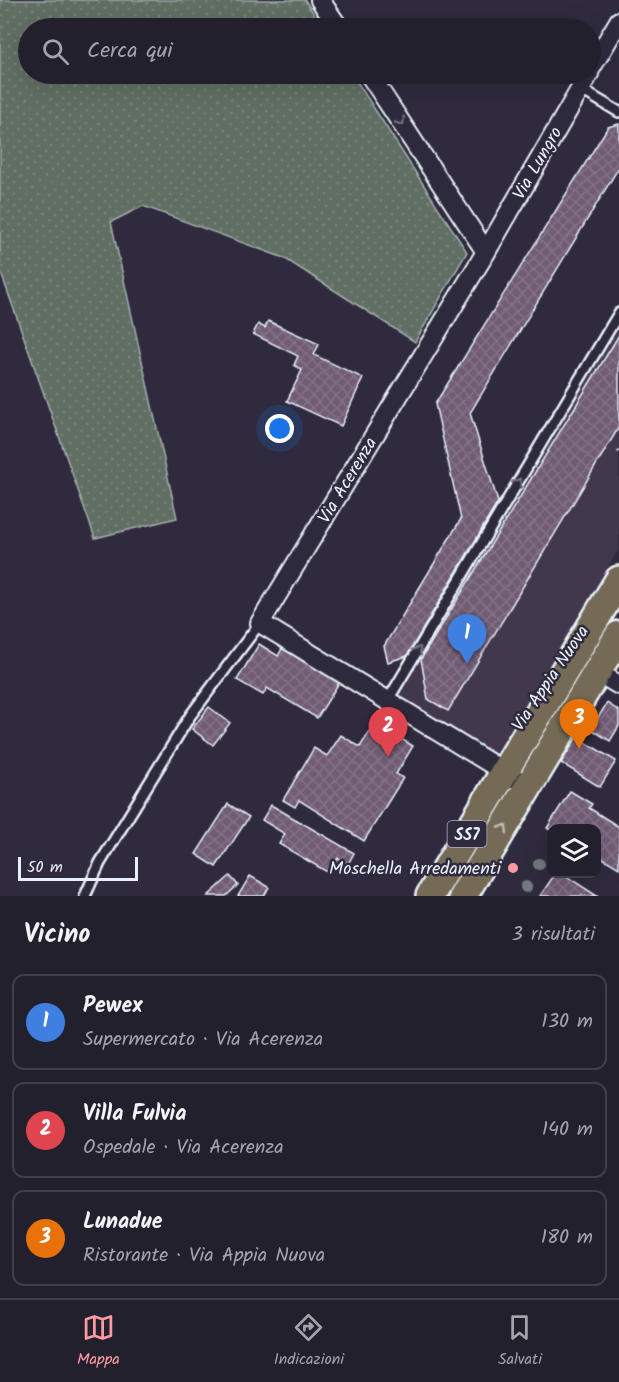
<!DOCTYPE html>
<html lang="it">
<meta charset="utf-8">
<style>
:root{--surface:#23202e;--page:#2f2d3a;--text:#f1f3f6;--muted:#a3a3aa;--line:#403e4a;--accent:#ff9aa2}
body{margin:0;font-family:Kalam,sans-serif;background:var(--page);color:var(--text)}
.controls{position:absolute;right:18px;bottom:18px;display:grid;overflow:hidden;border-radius:12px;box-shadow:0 6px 24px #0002}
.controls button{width:54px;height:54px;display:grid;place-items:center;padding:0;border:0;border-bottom:2px solid var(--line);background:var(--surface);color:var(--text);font:30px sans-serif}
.scale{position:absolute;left:18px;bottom:15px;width:120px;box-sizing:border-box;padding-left:6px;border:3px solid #e8f1f8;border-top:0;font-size:16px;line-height:21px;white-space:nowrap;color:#e8f1f8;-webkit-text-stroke:4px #2f2a3d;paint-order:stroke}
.you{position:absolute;left:280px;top:429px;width:21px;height:21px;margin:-15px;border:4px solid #fff;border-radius:50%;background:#1a73e8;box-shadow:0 0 0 9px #1a73e833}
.badge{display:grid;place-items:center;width:39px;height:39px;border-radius:50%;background:var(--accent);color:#fff;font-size:20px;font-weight:700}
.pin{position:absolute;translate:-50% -50px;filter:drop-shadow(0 2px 3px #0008)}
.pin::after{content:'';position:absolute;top:32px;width:21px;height:18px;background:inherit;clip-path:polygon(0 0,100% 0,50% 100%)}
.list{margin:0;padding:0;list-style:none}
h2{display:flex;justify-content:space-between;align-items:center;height:78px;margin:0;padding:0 24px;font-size:26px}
h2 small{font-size:20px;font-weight:400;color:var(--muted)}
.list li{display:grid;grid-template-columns:39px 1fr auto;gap:18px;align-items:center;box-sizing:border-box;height:96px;margin:0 12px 12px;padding:0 12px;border:2px solid var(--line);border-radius:12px}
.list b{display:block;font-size:22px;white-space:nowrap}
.list p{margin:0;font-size:20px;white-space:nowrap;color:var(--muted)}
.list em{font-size:20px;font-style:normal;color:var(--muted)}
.icon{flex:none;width:33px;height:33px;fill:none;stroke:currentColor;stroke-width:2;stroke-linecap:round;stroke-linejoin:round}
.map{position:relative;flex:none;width:619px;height:896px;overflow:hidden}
.search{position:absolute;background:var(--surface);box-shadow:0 6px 24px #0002;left:18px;right:18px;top:18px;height:66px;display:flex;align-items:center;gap:15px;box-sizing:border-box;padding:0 21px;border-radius:33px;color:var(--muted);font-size:22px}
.sheet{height:402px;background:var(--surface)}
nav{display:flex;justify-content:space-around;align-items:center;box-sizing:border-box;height:84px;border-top:2px solid var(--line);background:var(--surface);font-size:16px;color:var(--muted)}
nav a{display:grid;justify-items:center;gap:3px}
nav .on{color:var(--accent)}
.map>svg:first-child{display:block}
.built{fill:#42394d}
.grass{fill:url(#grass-dots);stroke:#a4b0ae;stroke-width:1.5}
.building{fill:url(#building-cross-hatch);stroke:#e8f1f8;stroke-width:1.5}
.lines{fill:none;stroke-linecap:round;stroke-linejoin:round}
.lane-casing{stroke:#e8f1f8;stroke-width:14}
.street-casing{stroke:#e8f1f8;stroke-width:22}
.primary-casing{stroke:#e8f1f8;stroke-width:32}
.path{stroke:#e8f1f8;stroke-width:3;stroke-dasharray:1.5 4.5;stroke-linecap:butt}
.lane{stroke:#2f2a3d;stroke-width:9}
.street{stroke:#2f2a3d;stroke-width:18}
.primary{stroke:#756a55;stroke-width:27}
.tree{fill:#73777f}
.oneway{stroke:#70707e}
.oneway2{stroke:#babbb7}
.poi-dot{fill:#ff9aa2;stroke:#2f2a3d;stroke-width:2}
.labels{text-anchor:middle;stroke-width:5;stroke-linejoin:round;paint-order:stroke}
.shield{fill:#2f2a3d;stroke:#b0b5c0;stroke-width:1.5}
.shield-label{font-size:16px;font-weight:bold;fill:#e8f1f8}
.street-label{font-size:18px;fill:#e8f1f8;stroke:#2f2a3d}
.poi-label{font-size:18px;fill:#e8f1f8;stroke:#2f2a3d;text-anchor:end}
</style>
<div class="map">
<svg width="619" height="896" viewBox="0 0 619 896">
<defs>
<pattern id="grass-dots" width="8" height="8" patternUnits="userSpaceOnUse" patternTransform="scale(1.5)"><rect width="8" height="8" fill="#616e63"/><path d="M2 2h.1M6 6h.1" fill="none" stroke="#78837a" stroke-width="1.8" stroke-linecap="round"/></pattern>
<pattern id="building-cross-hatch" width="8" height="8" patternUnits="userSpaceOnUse" patternTransform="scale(1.5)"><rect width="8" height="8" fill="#705b73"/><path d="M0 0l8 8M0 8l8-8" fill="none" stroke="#847388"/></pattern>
</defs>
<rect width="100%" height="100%" fill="#2f2a3d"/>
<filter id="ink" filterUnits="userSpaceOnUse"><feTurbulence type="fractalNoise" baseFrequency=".0167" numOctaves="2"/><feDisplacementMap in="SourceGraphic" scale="12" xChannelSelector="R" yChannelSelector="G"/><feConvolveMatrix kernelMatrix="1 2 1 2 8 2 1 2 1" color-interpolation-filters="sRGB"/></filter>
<g filter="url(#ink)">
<path class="built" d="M619,321V549L495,756L397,696Z"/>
<path class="grass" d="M0,0H305L323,28H28V74H352L467,252L415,342L284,258L143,206L111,222L177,518L95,538L0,270Z"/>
<g class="building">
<path d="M619,124V167L470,413L498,502L407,656L388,662L384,646L461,519L435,404L608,127Z"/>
<path d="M268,321L319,344L314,355L363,378L341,426L287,401L302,370L294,365L298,356L253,334L258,324L265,328Z"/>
<path d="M619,335V427L448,711L428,699L421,659Z"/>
<path d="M259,644L278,656L283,647L340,681L317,718L267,688L263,695L237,680Z"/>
<path d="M607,703L619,711V726L610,741L591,729Z"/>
<path d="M209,707L230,723L213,745L192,729Z"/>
<path d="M375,723L413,746L396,774L403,778L364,841L299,800L295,807L283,800L314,748L327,756L341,735L360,747Z"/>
<path d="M577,737L616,761L600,787L561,763Z"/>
<path d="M570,791L592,804L589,808L619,827V868L596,854V828H552V831L547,828Z"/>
<path d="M228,804L249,817L216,867L196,854Z"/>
<path d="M271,805L354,853L348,864L338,858L329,873L279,844L285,834L262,820Z"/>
<path d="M555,874H563L597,896H540Z"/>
<path d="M230,876L238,885L226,896H208Z"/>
<path d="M250,876L269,887L264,896H238Z"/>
</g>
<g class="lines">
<g class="lane-casing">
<g id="lane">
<path d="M580,89L619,112"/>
<path d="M388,700L619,313"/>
<path d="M85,896L100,863L190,716L260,623"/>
</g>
</g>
<g class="street-casing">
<g id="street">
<path d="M320,0L339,28"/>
<path d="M590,70L619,21"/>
<path d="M369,74L486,252"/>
<path d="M597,672L619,685"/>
<path d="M529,787L260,623L486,252L589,74"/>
</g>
</g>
<g class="primary-casing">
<g id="primary">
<path d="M430,896L619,580"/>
<path d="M463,896L619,635"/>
</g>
</g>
<path class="path" d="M618,451L619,452"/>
<use href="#lane" class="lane"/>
<use href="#street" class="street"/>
<use href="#primary" class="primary"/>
</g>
<g class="tree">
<circle cx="539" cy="864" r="6"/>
<circle cx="526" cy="887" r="6"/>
</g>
<defs><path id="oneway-chevron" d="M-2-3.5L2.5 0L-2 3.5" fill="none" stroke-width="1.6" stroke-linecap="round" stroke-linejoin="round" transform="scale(1.5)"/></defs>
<g class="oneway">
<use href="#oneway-chevron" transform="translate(401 122) rotate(57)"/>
<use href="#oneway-chevron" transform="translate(518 482) rotate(-59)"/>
<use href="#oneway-chevron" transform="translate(418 650) rotate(-59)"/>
</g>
<use class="oneway2" href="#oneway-chevron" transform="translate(504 828) rotate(-59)"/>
</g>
<circle class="poi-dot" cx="513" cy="868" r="6"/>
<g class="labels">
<rect class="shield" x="447.5" y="821" width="39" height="26" rx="4.5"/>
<g class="shield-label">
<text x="467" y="840">SS7</text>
</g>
<g class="street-label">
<text transform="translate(537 163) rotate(-60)" y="6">Via Lungro</text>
<text transform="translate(347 480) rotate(-59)" y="6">Via Acerenza</text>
<text transform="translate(550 678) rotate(-56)" y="6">Via Appia Nuova</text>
</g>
<g class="poi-label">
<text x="501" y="874">Moschella Arredamenti</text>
</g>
</g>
</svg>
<div class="controls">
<button><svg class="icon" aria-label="layers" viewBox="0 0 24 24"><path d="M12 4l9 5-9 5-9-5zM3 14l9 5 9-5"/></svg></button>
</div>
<div class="scale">50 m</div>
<div class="you"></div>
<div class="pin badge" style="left:467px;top:664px;background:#3f7fe0">1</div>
<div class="pin badge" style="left:388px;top:757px;background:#e0444e">2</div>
<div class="pin badge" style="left:579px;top:749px;background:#e8710a">3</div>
<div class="search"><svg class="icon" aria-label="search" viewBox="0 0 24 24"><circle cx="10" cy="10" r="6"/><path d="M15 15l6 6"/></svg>Cerca qui</div>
</div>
<section class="sheet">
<h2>Vicino<small>3 risultati</small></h2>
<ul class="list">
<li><span class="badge" style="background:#3f7fe0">1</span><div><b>Pewex</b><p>Supermercato · Via Acerenza</p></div><em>130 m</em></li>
<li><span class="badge" style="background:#e0444e">2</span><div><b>Villa Fulvia</b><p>Ospedale · Via Acerenza</p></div><em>140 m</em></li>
<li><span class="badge" style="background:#e8710a">3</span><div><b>Lunadue</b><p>Ristorante · Via Appia Nuova</p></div><em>180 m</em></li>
</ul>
</section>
<nav>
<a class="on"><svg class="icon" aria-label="map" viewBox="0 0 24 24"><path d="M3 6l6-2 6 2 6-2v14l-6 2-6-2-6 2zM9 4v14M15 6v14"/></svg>Mappa</a>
<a><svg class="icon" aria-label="directions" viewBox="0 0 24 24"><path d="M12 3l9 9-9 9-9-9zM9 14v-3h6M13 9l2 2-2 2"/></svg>Indicazioni</a>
<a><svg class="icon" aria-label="saved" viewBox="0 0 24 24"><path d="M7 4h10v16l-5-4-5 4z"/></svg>Salvati</a>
</nav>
